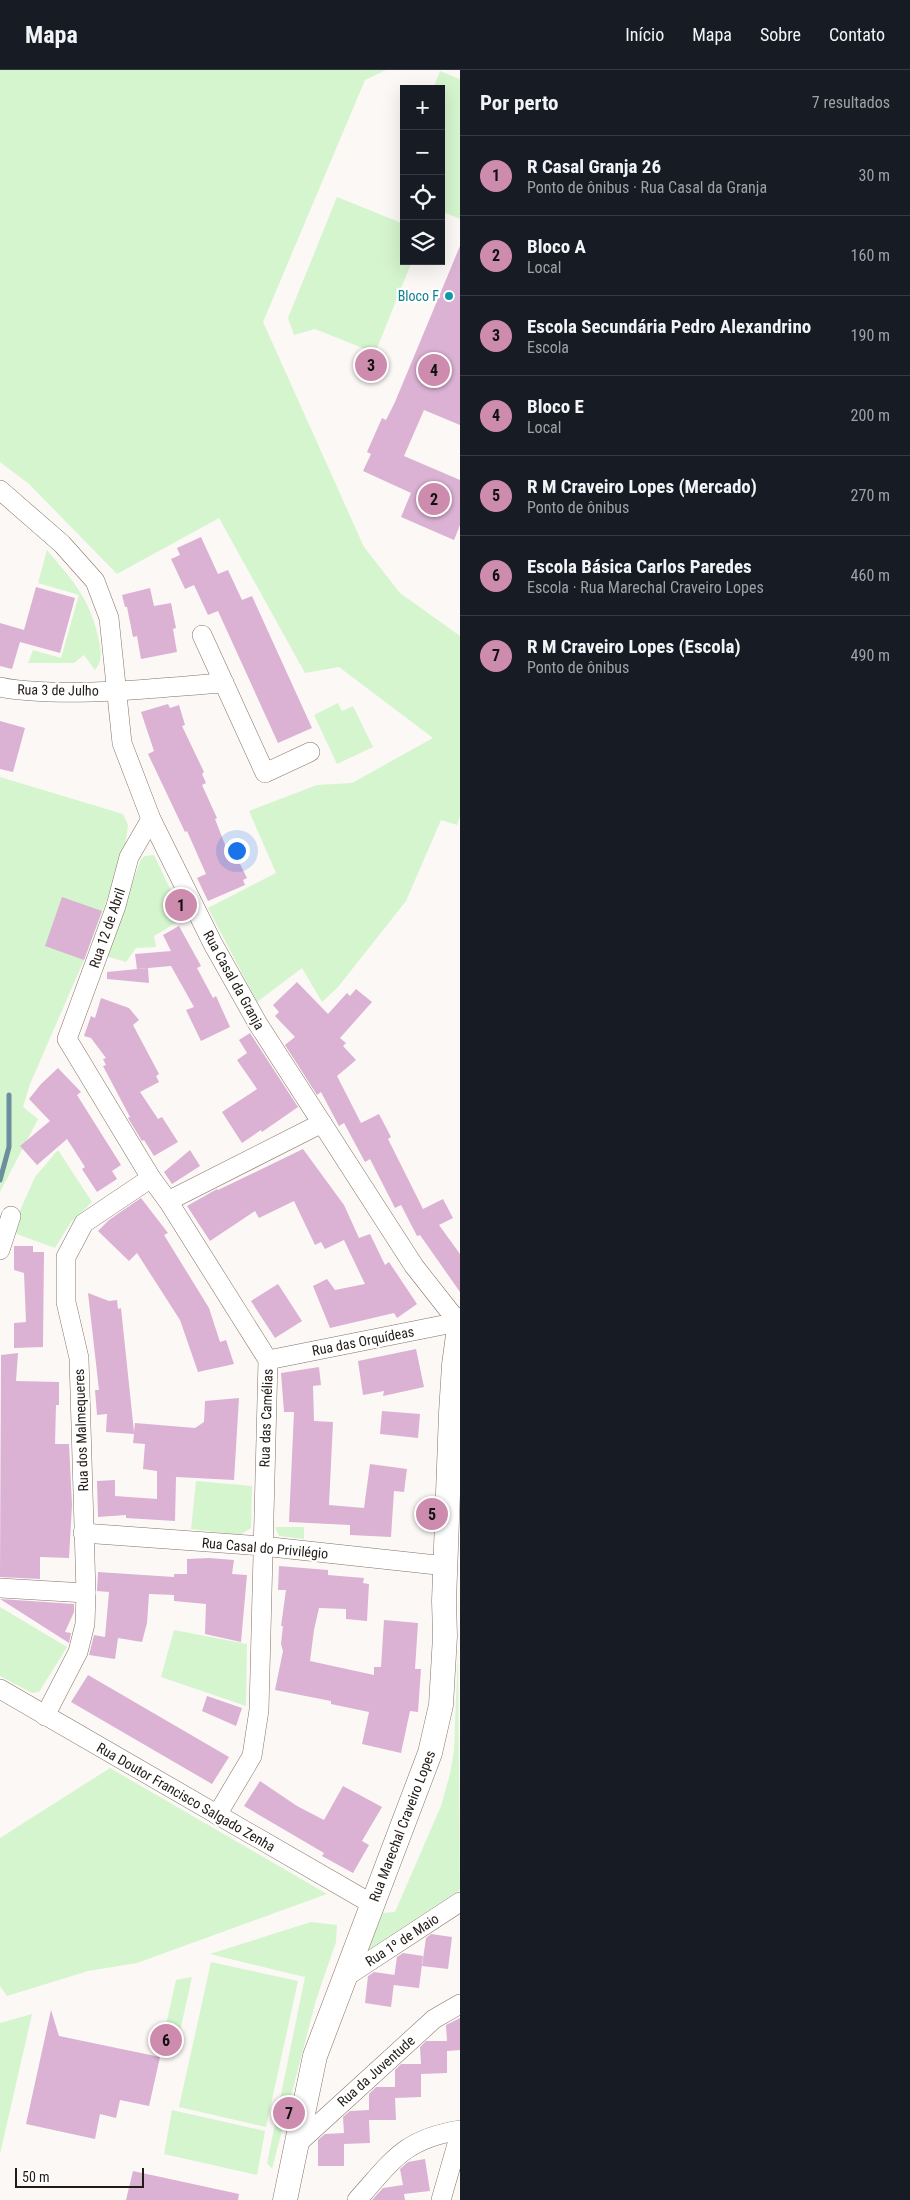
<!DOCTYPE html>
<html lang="pt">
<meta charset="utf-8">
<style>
:root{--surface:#171b24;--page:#20242c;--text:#f1f3f6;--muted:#9ea1a6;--line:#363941;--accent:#cd8cad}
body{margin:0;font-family:"Roboto Condensed",sans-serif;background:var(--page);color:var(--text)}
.controls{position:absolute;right:15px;top:15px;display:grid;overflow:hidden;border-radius:0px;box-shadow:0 5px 20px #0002}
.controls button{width:45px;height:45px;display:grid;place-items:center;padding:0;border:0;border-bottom:1px solid var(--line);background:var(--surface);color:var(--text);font:25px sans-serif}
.scale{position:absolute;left:15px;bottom:12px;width:129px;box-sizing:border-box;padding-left:5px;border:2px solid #221b16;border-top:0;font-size:14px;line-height:18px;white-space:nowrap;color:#221b16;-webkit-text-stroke:4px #fff;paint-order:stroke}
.you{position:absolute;left:236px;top:780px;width:18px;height:18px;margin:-12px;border:4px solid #fff;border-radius:50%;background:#1a73e8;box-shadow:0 0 0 8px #1a73e833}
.badge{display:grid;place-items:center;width:32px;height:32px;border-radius:50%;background:var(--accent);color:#111;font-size:16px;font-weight:700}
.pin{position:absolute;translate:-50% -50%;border:2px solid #fff;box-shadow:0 1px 5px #0006}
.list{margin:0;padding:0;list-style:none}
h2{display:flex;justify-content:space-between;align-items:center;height:65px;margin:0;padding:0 20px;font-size:21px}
h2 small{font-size:16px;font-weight:400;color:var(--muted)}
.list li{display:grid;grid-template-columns:32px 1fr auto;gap:15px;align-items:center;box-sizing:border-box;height:80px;padding:0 20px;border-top:1px solid var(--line)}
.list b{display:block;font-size:19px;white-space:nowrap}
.list p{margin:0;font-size:16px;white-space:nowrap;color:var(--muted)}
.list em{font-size:16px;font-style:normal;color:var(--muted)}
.icon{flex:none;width:28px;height:28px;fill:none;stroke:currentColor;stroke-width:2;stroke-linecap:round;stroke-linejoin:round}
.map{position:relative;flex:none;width:460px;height:2130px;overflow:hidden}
header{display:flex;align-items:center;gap:30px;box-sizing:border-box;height:70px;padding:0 25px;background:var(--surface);border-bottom:1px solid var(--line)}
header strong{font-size:24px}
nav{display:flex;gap:28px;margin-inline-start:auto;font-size:18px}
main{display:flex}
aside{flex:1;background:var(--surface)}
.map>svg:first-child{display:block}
.green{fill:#d5f5ce}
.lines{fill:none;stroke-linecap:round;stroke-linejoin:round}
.stream{stroke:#6b8f9c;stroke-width:5}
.building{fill:#dbb2d3}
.minor-casing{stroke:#847264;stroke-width:20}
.tertiary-casing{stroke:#847264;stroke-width:25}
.minor{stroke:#fff;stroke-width:19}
.tertiary{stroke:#fff;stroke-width:24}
.culture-dot{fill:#0f9aa8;stroke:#fff;stroke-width:2}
.labels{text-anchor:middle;stroke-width:4.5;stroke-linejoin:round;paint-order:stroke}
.culture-label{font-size:14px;fill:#0d838f;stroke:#fff;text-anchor:end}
.street-label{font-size:14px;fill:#221b16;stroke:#fff}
</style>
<header>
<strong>Mapa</strong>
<nav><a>Início</a><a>Mapa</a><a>Sobre</a><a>Contato</a></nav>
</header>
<main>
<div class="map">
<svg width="460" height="2130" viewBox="0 0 460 2130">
<rect width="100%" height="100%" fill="#fcf8f5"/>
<g class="green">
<path d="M0,0H386L365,10L263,252L364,477L400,523L460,566V746L457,755L441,750L406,831L338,917L322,932L302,898L257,932L208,838L276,803L249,741L317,715L352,713L433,668L339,597L305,603L219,448L117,504L29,414L0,392Z"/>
<path d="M440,1L460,9V149L441,141V19H433Z"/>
<path d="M337,127L404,154V191H412L375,283L315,259L294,265L288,248Z"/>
<path d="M47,480C73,511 91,530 99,571C101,582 103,590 95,600L84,585L74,593H28L33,580L61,588L79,525L38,513Z"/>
<path d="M338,633L342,641L353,636L373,677L337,694L314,645Z"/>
<path d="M0,707L123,744L128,755L124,785L84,890L30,1014L23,1037L38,1049L0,1122Z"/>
<path d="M154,785L184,848L154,866L156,877L136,878L126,892L106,886L141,789L145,786Z"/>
<path d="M58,1080L92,1132L71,1152L55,1178L14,1163L18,1145L35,1107Z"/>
<path d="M196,1411L252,1416L251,1458L240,1465L191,1459Z"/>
<path d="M275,1457H304V1469L279,1466Z"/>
<path d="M0,1537L67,1577L39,1622L32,1623L0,1606Z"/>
<path d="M174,1560L247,1574L246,1636L161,1607Z"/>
<path d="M458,1580L460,1820L368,1880L383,1843L395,1842L441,1736L450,1704L454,1681Z"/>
<path d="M110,1698L327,1824L137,1893L88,1901L7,1926L0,1916V1768Z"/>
<path d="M311,1852L337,1855L336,1872L316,1930L272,2099L267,2093L305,1907L210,1884Z"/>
<path d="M211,1892L298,1911L266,2057L179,2037Z"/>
<path d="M192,1907L175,1984L160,1982L176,1910Z"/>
<path d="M32,1944L0,2084V1953Z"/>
<path d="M172,2040L265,2061L257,2105L164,2084Z"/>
</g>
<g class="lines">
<path class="stream" d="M0,1110L9,1077V1025"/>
</g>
<g class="building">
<path d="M460,176V355L424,340L404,386L460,410V455L454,470L401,447L411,423L363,401L371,384L367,382L382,348L386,350L395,332Z"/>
<path d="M201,467L218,504L228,500L242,530L252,526L312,658L278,673L218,541L208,545L194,515L185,519L171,489L180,485L177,478Z"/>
<path d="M36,517L75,528L60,583L20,572L12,599L0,596V553L24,560Z"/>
<path d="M150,518L154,536L171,533L176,558L173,559L177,582L141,589L137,566L133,567L127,537H125L122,525Z"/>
<path d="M168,634L170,638L179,635L185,655L182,656L204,702L202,704L206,713L202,715L217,748L215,749L232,793L238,790L247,808L243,810L245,815L208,831L197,808L206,804L187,761L185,762L148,684L154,681L141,642Z"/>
<path d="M0,651L25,658L13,702L0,699Z"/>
<path d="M62,827L102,841L84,890L45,876Z"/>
<path d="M179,856L201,896L197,898L213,928L216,926L230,957L201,971L186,940L194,937L171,896L137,899L135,884L171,881L163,865Z"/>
<path d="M148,898L149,913L107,909V902Z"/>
<path d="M297,912L328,944L347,923L350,926L356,919L372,932L340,968L346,973L343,976L356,990L337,1006L361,1053L379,1044L391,1067L388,1069L423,1139L443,1129L453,1148L439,1155L460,1184V1222L420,1165L417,1166L401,1135L395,1138L370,1089L365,1092L344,1053L339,1056L321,1022L317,1025L285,975L295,967L275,946L279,942L273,935Z"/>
<path d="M101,928L129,938L139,950L133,955L159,1004L156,1006L159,1012L140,1022L158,1049L162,1047L178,1072L154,1086L144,1070L142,1071L128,1048L130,1047L103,996L106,995L103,989L106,988L91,968L84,966L91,946L95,948Z"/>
<path d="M250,963L298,1037L262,1062L261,1060L242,1073L222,1042L257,1019L237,990L247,983L239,970Z"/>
<path d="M58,998L81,1022L77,1025L121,1095L112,1101L117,1109L97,1122L82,1099L85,1097L67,1069L37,1095L20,1076L50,1051L29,1029L41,1014Z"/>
<path d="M303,1079L344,1135L359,1168L370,1164L385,1195L389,1192L417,1234L397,1248L394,1243L330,1258L313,1216L327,1209L335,1220L365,1214L344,1170L325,1179L321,1172L315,1175L294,1131L259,1148L255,1141L210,1171L187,1136L217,1119L218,1120Z"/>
<path d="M190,1080L200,1096L172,1114L164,1102Z"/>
<path d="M141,1128L168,1163L164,1165L209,1238L220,1272L226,1270L234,1294L198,1302L180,1250L137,1183L129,1191L98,1161L109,1150Z"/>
<path d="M14,1176H33V1182H44L43,1277L14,1278V1253L26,1252L24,1203L14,1200Z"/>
<path d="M278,1214L302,1251L275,1268L251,1231Z"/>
<path d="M88,1223L109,1231L117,1230L118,1239L121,1238L134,1362L135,1353L195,1358L204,1352L205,1331L239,1328L234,1410L176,1407L175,1451L126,1448V1445L98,1447L97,1411L115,1410V1426L157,1429V1401L143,1399L145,1374L133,1373L134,1364L106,1362L107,1344L97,1345L95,1320H99Z"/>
<path d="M416,1279L424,1317L383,1326L384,1321L363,1325L358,1291Z"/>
<path d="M18,1283L16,1311L59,1312V1335H56L55,1374H69L72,1435L69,1488L40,1487V1509L0,1507L1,1285Z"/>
<path d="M319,1297L321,1315L313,1316L314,1351L333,1352L329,1435L364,1438L370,1394L407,1399L404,1422L394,1421L391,1467L350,1465V1455L289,1452L294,1342H284L281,1303Z"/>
<path d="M382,1341L420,1344L418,1368L380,1364Z"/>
<path d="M209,1488L234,1490L232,1504L247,1505L241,1572L205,1564L206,1534L174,1531V1525L149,1524L147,1553L142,1572L118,1568L115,1589L89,1585L94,1565L105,1567L109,1522L97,1521L98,1502L174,1507V1504H187V1489Z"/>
<path d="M279,1496L328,1500V1505L364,1508L363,1513L369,1514L367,1551L346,1549V1539L319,1538L314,1560L310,1591L374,1605V1597H381L384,1550L418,1553L415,1599H421L418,1642L410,1641L401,1683L362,1674L369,1642L331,1634V1631L275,1620L283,1581L281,1574L283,1556H281L286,1520H278Z"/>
<path d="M0,1529L74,1534V1542L65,1562L71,1563L69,1573Z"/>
<path d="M88,1605L229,1687L212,1714L71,1632Z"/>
<path d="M207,1626L242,1638L236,1656L202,1641Z"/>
<path d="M260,1711L297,1736L324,1750L343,1716L382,1737L362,1771L369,1775L353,1803L322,1786L324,1783L244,1736Z"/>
<path d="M431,1864L452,1867L448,1899L422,1896L426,1868Z"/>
<path d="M403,1883L423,1886L419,1918L393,1915L397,1887Z"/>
<path d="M374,1902L395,1905L391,1937L365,1933L368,1906Z"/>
<path d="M51,1940L59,1966L160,1987L149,2036L120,2030L116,2048L100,2044L95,2069L26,2054Z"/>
<path d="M460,1948V1980L447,1981V1974V2003L421,2004V2000V2027L395,2028L396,2050H369L370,2073L344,2074V2096H318V2070L325,2064L344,2063L343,2047L350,2041L369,2040V2024L376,2017H395V2000L401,1994H421L420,1977L426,1971H447L446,1955Z"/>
<path d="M425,2089L430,2121L404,2124L405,2130H372L383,2118L403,2115L400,2099L408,2092Z"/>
<path d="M133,2101L239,2124L238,2130H126Z"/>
</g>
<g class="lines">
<g class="minor-casing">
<g id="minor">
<path d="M0,420L62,474L95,511L109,548L122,673L151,749L213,874L258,954L414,1196L458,1252L268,1290"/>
<path d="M202,565L265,703L310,682"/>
<path d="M0,617C16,621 33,621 50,622C108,624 166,617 224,613"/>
<path d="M151,749L129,787L116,836L67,969L151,1108L168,1131L268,1290L259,1640L252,1686L217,1745"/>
<path d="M168,1131L322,1053"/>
<path d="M0,1180L11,1146"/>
<path d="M83,1463L262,1476L446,1496"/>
<path d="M0,1518L86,1523"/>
<path d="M0,1619L372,1834"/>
<path d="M45,1646L78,1582L85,1554L86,1523L79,1288L66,1232V1187L84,1153L151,1108"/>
<path d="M344,1908L460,1832"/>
<path d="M297,2074L434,1949L460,1934"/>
<path d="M357,2130C393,2090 404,2069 460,2060"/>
<path d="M441,2130L460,2064"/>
</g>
</g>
<g class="tertiary-casing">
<path id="tertiary" d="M285,2130L315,1986L430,1683L441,1635L445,1566L444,1531L451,1343L454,1295L460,1250"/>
</g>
<use href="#minor" class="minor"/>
<use href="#tertiary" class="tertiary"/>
</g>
<circle class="culture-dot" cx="449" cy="226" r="5"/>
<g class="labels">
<g class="culture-label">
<text x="439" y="231">Bloco F</text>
</g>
<g class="street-label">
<text transform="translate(58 620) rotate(1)" y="5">Rua 3 de Julho</text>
<text transform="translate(107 858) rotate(-71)" y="5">Rua 12 de Abril</text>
<text transform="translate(234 910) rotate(61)" y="5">Rua Casal da Granja</text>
<text transform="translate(363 1271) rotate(-11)" y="5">Rua das Orquídeas</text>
<text transform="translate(266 1348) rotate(-88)" y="5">Rua das Camélias</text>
<text transform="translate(81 1360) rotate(-92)" y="5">Rua dos Malmequeres</text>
<text transform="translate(265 1478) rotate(5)" y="5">Rua Casal do Privilégio</text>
<text transform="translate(186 1727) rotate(30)" y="5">Rua Doutor Francisco Salgado Zenha</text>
<text transform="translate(402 1756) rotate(-69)" y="5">Rua Marechal Craveiro Lopes</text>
<text transform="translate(402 1870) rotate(-33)" y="5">Rua 1º de Maio</text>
<text transform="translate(376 2001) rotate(-42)" y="5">Rua da Juventude</text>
</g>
</g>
</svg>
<div class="controls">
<button>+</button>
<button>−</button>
<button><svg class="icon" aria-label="locate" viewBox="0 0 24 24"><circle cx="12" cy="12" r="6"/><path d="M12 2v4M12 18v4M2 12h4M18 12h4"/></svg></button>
<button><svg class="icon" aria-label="layers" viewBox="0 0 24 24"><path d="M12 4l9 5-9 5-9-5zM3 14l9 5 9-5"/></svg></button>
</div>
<div class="scale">50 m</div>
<div class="you"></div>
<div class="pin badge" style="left:181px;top:835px">1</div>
<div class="pin badge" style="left:434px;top:429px">2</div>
<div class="pin badge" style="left:371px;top:295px">3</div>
<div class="pin badge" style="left:434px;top:300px">4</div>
<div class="pin badge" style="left:432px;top:1444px">5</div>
<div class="pin badge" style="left:166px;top:1970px">6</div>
<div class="pin badge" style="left:289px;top:2043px">7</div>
</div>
<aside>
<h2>Por perto<small>7 resultados</small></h2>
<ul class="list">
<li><span class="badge">1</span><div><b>R Casal Granja 26</b><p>Ponto de ônibus · Rua Casal da Granja</p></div><em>30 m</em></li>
<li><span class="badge">2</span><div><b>Bloco A</b><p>Local</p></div><em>160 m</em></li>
<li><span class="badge">3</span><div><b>Escola Secundária Pedro Alexandrino</b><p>Escola</p></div><em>190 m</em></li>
<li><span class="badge">4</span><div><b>Bloco E</b><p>Local</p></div><em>200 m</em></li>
<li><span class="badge">5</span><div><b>R M Craveiro Lopes (Mercado)</b><p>Ponto de ônibus</p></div><em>270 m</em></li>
<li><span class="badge">6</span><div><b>Escola Básica Carlos Paredes</b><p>Escola · Rua Marechal Craveiro Lopes</p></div><em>460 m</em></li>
<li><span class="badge">7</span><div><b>R M Craveiro Lopes (Escola)</b><p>Ponto de ônibus</p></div><em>490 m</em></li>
</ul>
</aside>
</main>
